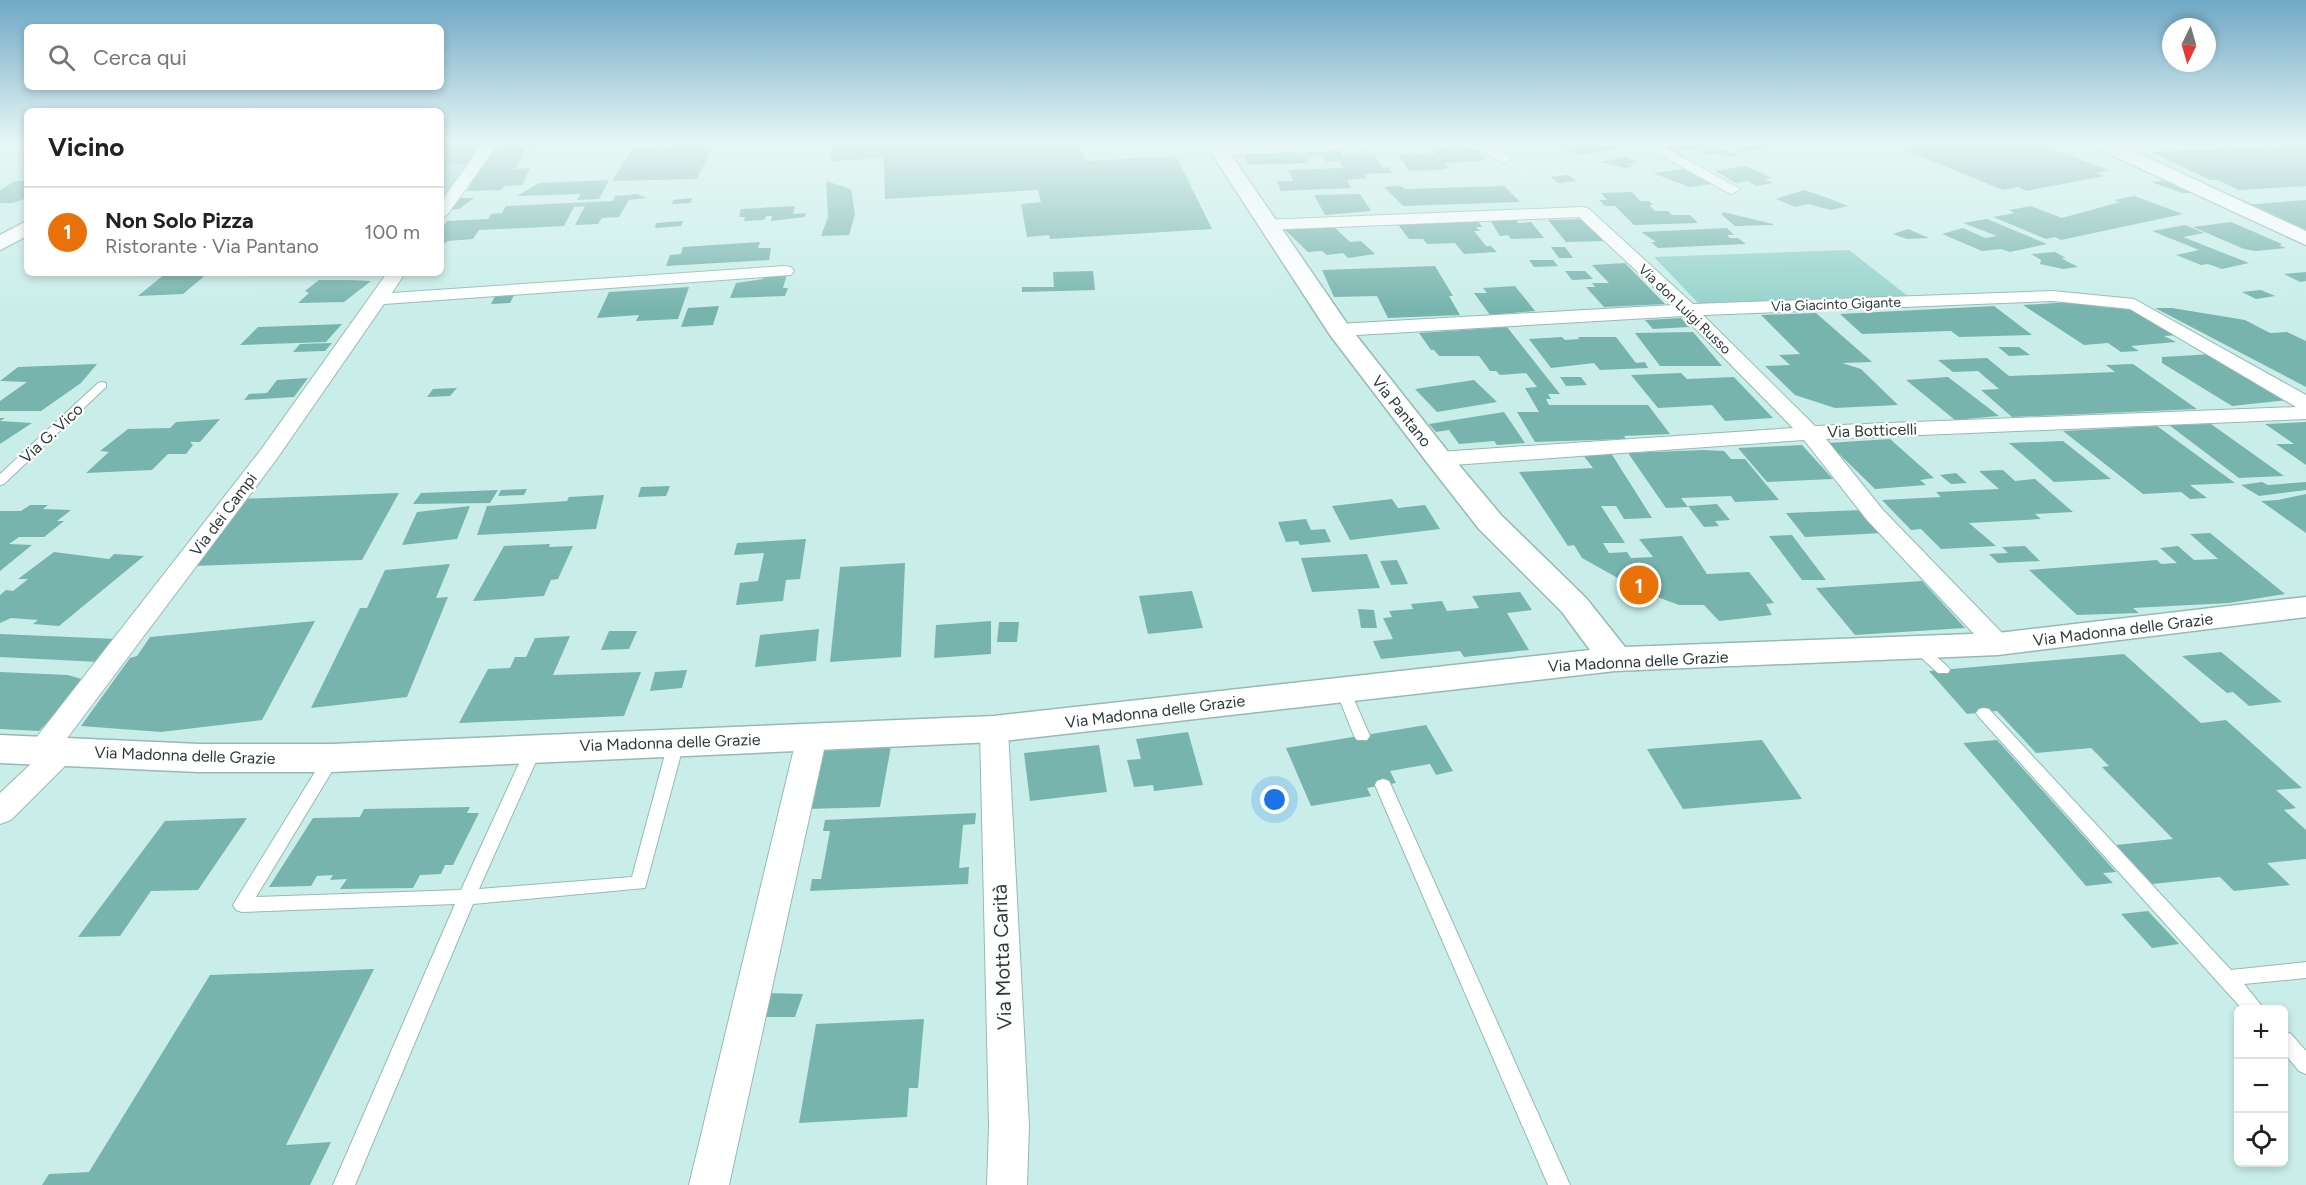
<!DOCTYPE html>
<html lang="it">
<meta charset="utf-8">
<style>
:root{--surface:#fff;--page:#f6f6f6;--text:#222;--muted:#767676;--line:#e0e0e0;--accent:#b45309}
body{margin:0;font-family:Figtree,sans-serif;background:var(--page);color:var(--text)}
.controls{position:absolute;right:18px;bottom:18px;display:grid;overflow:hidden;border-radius:9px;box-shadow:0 3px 9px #0003}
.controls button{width:54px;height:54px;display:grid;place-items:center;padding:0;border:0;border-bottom:2px solid var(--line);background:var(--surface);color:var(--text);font:30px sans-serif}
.compass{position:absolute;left:2162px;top:18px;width:54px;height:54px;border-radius:50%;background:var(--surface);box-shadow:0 3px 9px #0003;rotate:185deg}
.you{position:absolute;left:1275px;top:800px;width:21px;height:21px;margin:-15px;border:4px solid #fff;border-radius:50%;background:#1a73e8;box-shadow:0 0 0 9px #1a73e833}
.badge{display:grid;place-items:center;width:39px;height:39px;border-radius:50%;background:var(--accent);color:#fff;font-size:20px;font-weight:700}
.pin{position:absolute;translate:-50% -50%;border:3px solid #fff;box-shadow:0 2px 6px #0006}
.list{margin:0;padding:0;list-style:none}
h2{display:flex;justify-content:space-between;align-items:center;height:78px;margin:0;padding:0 24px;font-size:26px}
h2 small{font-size:20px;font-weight:400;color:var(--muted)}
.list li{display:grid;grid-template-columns:39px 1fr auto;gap:18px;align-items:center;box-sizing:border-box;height:90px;padding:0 24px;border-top:2px solid var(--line)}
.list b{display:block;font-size:22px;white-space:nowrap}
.list p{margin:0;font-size:20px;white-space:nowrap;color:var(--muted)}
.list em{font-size:20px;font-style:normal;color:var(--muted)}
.icon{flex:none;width:33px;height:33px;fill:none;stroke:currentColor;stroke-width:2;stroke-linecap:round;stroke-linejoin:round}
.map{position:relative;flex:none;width:2306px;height:1185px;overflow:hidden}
.search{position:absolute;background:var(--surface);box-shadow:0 3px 9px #0003;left:24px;top:24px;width:420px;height:66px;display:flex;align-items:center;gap:15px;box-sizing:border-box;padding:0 21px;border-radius:9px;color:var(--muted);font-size:22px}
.panel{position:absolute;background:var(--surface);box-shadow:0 3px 9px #0003;left:24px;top:108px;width:420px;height:168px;border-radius:9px}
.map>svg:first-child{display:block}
.green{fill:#96d2cc}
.building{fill:#78b4ae}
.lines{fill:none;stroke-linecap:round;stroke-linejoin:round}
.lane-casing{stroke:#96b9b5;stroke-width:2}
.street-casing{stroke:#96b9b5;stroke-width:2}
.secondary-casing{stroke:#96b9b5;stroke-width:3}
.lane{fill:#fff;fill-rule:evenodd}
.street{fill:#fff;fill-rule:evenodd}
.secondary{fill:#fff;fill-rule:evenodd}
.labels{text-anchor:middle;stroke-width:4.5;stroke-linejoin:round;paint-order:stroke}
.far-street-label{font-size:14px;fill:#2c3b39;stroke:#fff}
.street-label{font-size:16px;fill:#2c3b39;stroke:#fff}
.near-street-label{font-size:20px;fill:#2c3b39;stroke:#fff}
</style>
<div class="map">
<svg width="2306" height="1185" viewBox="0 0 2306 1185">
<rect width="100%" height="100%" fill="#c9eee9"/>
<g class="green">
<path d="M467,164L468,171L441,204V165Z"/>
<path d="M1849,250L1909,297L1700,305L1654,257Z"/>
</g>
<g class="building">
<path d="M441,143H481L467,164L441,165Z"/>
<path d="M501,143H548L547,147L526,148L516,169L530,168L522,185L504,186L501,190L467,191L491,148H499Z"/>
<path d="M832,143H1079L1085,161L1176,156L1212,229L1050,239L1049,235L1027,237L1021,204L1041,202L1038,190L885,199L884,158L831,161Z"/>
<path d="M1177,143L1178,145L1136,147L1134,144Z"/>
<path d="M1549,143H1631L1635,145L1581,155Z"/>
<path d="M1665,143H1708L1741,156L1730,157L1722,153L1707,155L1702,152L1708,151L1703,148L1677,151L1686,156L1675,157L1659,148L1670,146Z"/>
<path d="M1760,143L1786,145L1741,152L1731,148Z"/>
<path d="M1888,143H2053L2060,146L2048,148L2109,170L2096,173L2105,176L2026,191L2018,187L2003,190Z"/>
<path d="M714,144L697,179L612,181L633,148Z"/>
<path d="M2306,145V186L2239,190L2218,180H2210L2151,152Z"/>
<path d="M1473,146L1486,160L1445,163L1448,168L1440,170L1410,171L1398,155L1437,154L1432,148Z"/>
<path d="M1339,149L1343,156L1374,155L1382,168L1389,167L1392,173L1364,174L1367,178L1347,180L1351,188L1281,191L1277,181H1293L1288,170L1344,168L1340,161L1326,162L1323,156L1308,157L1305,150Z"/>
<path d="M1297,151L1300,155H1305L1309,163L1248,165L1243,153Z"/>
<path d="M1626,157L1637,162L1628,164L1634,166L1625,168L1600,162Z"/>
<path d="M1746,166L1772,178L1764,179L1773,183L1757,186L1748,181L1736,183L1715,171Z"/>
<path d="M1684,169L1712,184L1689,187L1653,173Z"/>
<path d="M1568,175L1576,181L1559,183L1550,177Z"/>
<path d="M609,180L599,199L577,200L581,194L517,196L539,183Z"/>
<path d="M15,181H27V198L13,203H0V190Z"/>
<path d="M826,181L851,189L855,214L849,235L821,236L828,217Z"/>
<path d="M2162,181L2175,183L2195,193H2183L2151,182Z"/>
<path d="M1401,186L1405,189L1504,186L1520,202L1403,206L1384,187Z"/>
<path d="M1804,190L1825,197L1848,206L1831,210L1808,204L1795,207L1776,199Z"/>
<path d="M1632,192L1640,201H1649L1653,205H1649L1655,211H1668L1672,215H1690L1698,223L1634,225L1615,206H1605L1599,200H1607L1601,193Z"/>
<path d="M637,194L647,198L629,200L619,217L602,218L598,224L575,225L585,206L574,207L564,226L479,230L473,239L448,241L441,246V229L447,221L488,219L491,214L502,213L506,206L613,201L615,196Z"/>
<path d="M1360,194L1371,211L1325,215L1314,195Z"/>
<path d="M2134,196L2183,214L2061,240L2055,237L2046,239L1993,217L2015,213L2009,210L2031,206L2062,218L2120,202L2114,200Z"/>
<path d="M456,198H474L459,209L446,210Z"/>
<path d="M692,198L691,203L672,204L673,200Z"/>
<path d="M2306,200V233L2243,205Z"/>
<path d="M795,206L793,214L806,213L805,217L771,221L772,216H766L764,220L744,221L745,217H739L741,209Z"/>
<path d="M1723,212L1773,224V225L1735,226L1722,215Z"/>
<path d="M1503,219L1516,220L1518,223L1531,222L1544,238L1511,239L1508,235L1500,236L1490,220Z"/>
<path d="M1586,219L1605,241L1566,242L1548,220Z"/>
<path d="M1987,219L2047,244L2010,252L2001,249L1982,251L1942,234L1963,228L1985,238L1997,236L1963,223Z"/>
<path d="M1441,220L1444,223L1478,221L1482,227H1476L1480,231H1474L1486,246H1491L1497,252L1464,254L1455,243L1427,244L1423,239H1409L1396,222Z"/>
<path d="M683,221L681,226L655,228L656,223Z"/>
<path d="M1329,222L1350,242L1361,241L1375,254L1348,258L1343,253L1327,255L1322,251L1308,252L1283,228Z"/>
<path d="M2231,222L2282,244L2279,245L2286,248L2256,251L2244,249L2193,227Z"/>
<path d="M2185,225L2204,233L2183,237L2249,263L2222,269L2208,264L2201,265L2176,255L2199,250L2152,231Z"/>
<path d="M1727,228L1734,235H1727L1730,238H1738L1746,244L1658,248L1651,242H1656L1641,232Z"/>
<path d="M1908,229L1929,238L1907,239L1893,234Z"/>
<path d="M760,242L758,248H771L769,260L666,266L670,255L681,254L683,247Z"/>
<path d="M1551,247H1565L1573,258H1559Z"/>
<path d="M2055,252L2066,258H2061L2078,267L2063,269L2040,264L2041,260L2031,254Z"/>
<path d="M1529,260H1553L1558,266L1534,267Z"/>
<path d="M1625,263L1665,304L1604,307L1586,287H1595L1592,283H1609L1592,265Z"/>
<path d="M1435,266L1453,296H1449L1460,315L1388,318L1377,296L1334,297L1322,270Z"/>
<path d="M1093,271L1095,290L1022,292V287H1054L1053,272Z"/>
<path d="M1565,271H1585L1593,279L1572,280Z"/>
<path d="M2306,272V281L2300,282L2284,274Z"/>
<path d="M166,273H208L183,294L138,296Z"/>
<path d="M787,274L783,288H788L785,296L730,298L736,283L763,279L764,275Z"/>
<path d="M319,280H351L371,281L344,302L298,303L309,293L305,291Z"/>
<path d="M1515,286L1535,311L1490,315L1474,293H1487L1483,288Z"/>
<path d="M689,287L678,319L636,321L639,315L597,318L609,292Z"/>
<path d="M2261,290L2275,296L2256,299L2242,292Z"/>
<path d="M514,295L510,303L491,304L495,296Z"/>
<path d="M2088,301L2099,307L2136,309L2179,335L2164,336L2176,342L2131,346L2139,351L2121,352L2108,343L2084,345L2023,305Z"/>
<path d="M719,306L713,325L681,327L688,308Z"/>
<path d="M1994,306L2032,335L1959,337L1951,331L1862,334L1840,314Z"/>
<path d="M2155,308H2172L2245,320L2270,333L2287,332L2306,341V387Z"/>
<path d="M1816,313L1872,362L1842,363L1861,369L1898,405L1835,408L1795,395L1765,366L1790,365L1779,355L1800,354L1761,315Z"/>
<path d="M1681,318L1690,327L1653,329L1645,320Z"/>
<path d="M342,324L326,342L240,345L258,327Z"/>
<path d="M1507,327L1560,394H1548L1551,399H1546L1549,405H1648L1670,434L1624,436L1626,439L1535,442L1517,412H1539L1525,388L1537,387L1526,373L1500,375L1496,371H1490L1479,356H1439L1434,350H1431L1419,333Z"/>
<path d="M1693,332L1722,366H1660L1635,333Z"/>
<path d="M1562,337L1565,340L1579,339L1578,337H1616L1636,363L1645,362L1648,368L1600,370L1594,363L1551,368L1529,339Z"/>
<path d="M332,343L325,351L293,352L300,344Z"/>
<path d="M1998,347H2019L2030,355L2009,356Z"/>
<path d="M2213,354L2288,400L2232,406L2162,363V357Z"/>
<path d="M1987,358L2009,376L2115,372L2106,365L2133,364L2197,409L2012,417L1981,390L1999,389L1978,371L1953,372L1938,360Z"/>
<path d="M97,364L81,383L41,411H0V401L27,382L0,381L18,367Z"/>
<path d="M1681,373L1687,379L1734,377L1773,418L1725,421L1712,405L1658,408L1631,375Z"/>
<path d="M1560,377H1581L1587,385L1566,386Z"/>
<path d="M1948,377L1999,416L1955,420L1906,380Z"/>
<path d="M308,378L294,397L244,400L249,394L267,393L277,380Z"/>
<path d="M1474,380L1497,402L1437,412L1415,389Z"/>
<path d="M457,388L450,396L427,397L433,389Z"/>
<path d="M1504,412L1525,443L1497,445L1494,441L1459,444L1449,430L1436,432L1429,424Z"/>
<path d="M0,418H5L0,421L32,423L0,444Z"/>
<path d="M220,419L200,442H190L193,445L186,454H168L152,470L86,473L109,452L100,451L128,429L170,428L176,422Z"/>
<path d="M2306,422V465L2276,444H2294L2265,424Z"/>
<path d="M2211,424L2284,476L2239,478L2169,425Z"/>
<path d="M2157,426L2235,483L2190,485L2207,498L2190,499L2181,492L2143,494L2063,431Z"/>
<path d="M1890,439L1934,478L1920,480L1926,485L1875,489L1828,443Z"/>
<path d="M2063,441L2111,479L2054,482L2009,443Z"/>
<path d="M1802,445L1833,479L1767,482L1738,448Z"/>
<path d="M1703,450L1724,451L1731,459H1745L1779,500L1735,502L1731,496L1681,498L1688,507L1666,508L1628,453Z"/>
<path d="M1611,453L1652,518L1624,519L1616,506H1601L1625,543H1603L1609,553L1627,552L1631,558L1653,557L1639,539L1682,536L1707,574L1749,572L1774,603L1766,604L1772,615L1719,621L1704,605H1679L1641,591L1582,558L1574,545L1568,546L1519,472L1593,468L1583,455Z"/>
<path d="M2003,470L2015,481L2035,479L2073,512L2035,514L2041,519L1969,523L1996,546L1941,549L1921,529L1911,530L1882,500L1941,497L1936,492L1999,489L1979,471Z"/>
<path d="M1956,473L1967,483L1951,484L1940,475Z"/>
<path d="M2262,482L2268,485L2306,482V490L2259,496L2241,485Z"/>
<path d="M670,486L666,496L638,497L641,487Z"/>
<path d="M527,489L524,495L498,496L501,490Z"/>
<path d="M498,490L490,503L413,504L421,493Z"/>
<path d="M399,493L362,560L192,566L239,499Z"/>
<path d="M2306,494V533L2261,501L2278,500Z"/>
<path d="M604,495L596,529L477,535L487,506L567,501L569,497Z"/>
<path d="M1392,499L1398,508L1425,505L1440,529L1350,540L1332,506Z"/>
<path d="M1717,504L1730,520L1715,521L1719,526L1704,527L1688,506Z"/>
<path d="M30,505H48L43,509L71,510L57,521H64L44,537H19L9,544L32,545L0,571V511H21Z"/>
<path d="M470,506L457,539L402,545L417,512Z"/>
<path d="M1862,510L1883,533L1805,537L1786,513Z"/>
<path d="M1306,519L1311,530L1325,529L1331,542L1300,545L1298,541L1286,542L1278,522Z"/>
<path d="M2210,533L2285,594L2229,603L2133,608L2139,613L2077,615L2029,570L2157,560L2161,564L2177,563L2160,548L2178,546L2194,560L2218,559L2190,534Z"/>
<path d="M1792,535L1826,580H1802L1769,536Z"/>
<path d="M806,539L800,579L786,580L783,601L736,605L740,583L758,581L764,553L734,555L737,543Z"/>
<path d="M550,544L549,547L573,546L558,579L551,580L544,596L473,601L504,546Z"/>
<path d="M2025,546L2040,561L1998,563L1989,554L2008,553L2002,547Z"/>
<path d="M54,552L109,559L114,554L144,556L59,626L33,624L38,620L11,618L0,623V595L6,590L13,591L28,579H18Z"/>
<path d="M1367,554L1380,588L1312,592L1301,558Z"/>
<path d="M1397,560L1408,584L1391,585L1380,561Z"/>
<path d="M905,563L901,657L830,662L840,567Z"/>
<path d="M450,564L436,598L448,597L407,697L311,708L360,608H367L385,570Z"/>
<path d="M1922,581L1965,628L1855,635L1816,588Z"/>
<path d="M1192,591L1203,628L1148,634L1139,596Z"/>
<path d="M1520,592L1532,610L1507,613L1529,650L1464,657L1460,651L1381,659L1373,641L1393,639L1383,618L1392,617L1389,611L1413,609L1411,604L1442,601L1447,611L1479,608L1472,596Z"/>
<path d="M1358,609L1374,610L1377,628H1361Z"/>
<path d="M315,621L262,720L161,732L81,726L130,658L137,656L150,637Z"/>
<path d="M991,621V654L934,658L936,625Z"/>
<path d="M999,622H1019L1017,642H997Z"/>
<path d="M819,629L816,661L755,667L760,635Z"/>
<path d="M609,631H637L629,649L601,650Z"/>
<path d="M0,634L117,639L99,662L0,657Z"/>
<path d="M570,636L553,675L641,672L624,716L459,723L488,669L510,668L515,657H526L535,638Z"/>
<path d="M2221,652L2282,702L2249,706L2233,692L2227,693L2182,656Z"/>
<path d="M2124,654L2201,723L2226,720L2302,788L2276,790L2296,808L2284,810L2306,830V859L2267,863L2290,885L2234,891L2220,877L2152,884L2116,845L2173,839L2102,767L2109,766L2091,748L2036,753L1997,711L1967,714L1929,671Z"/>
<path d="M687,670L682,688L650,691L655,672Z"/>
<path d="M0,672L68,675L88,681L39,731L0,729Z"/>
<path d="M1426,725L1453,771L1436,775L1430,764L1390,771L1396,783L1367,788L1371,796L1311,806L1286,748Z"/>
<path d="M1188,732L1203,785L1154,791L1153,785L1134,787L1127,760L1141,759L1136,739Z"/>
<path d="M1762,740L1802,799L1683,809L1647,749Z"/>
<path d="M1997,740L2116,872L2103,873L2113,883L2086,886L1963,743Z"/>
<path d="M1099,745L1107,792L1030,801L1024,753Z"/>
<path d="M891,746L880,807L805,809L819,748Z"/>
<path d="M470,807L467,813H479L453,865H445L441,874L420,875L413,888L340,889L347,879L330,880L333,875L317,876L311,886L269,887L313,818L360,817L364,809Z"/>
<path d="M976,813L975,824L963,825L959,868L969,867L968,884L810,891L812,879H821L830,831H823L825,820Z"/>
<path d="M247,818L198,890L151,891L120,936L78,937L165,821Z"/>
<path d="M2148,911L2179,944L2152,948L2121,914Z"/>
<path d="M374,969L286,1145L331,1142L310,1185H42L49,1174L89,1172L210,975Z"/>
<path d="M765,993L803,994L795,1017H760Z"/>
<path d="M924,1019L918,1088H909L907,1117L799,1123L816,1024Z"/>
</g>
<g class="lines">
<g class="lane-casing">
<g id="lane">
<path d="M102,382L106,383V387L4,484L0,485V474L98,383Z"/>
<path d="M1920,644L1925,646L1948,667L1950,670L1948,673H1938L1915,652L1913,649L1915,646Z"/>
<path d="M1342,683L1347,684L1349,688L1370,736L1367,740H1357L1354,736L1335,688L1337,684Z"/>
<path d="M1984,708L1989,709L2231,970L2306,962V978L2244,984L2265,1010H2243L1979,717L1976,713L1979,709Z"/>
<path d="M676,738L681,739L684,743L645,888L473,904L355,1185H333L455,904L242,912L236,910L233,905L236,900L326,754H338L340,758L256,897L461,890L526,748L528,744H540L542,748L479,889L632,877L668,743L671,739Z"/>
<path d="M1383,779L1389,781L1391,785L1570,1185H1548L1375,785L1377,781Z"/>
<path d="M2284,1031L2291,1034L2306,1051V1074L2299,1071L2284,1053Z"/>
</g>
</g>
<g class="street-casing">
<g id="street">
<path d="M484,143H499L447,215L441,217V201Z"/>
<path d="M1309,143H1443L1436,147L1218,155L1211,151L1218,147Z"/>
<path d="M1456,143H1488L1512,159L1505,163L1478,150Z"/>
<path d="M1639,143H1657L1740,189L1732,194L1727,192Z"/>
<path d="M1583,207L1589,209L1693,304L2053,291L2134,299L2306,395V419L1826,439L1883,510L2007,638L2011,644L2007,650L1998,653L1989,650L1867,520L1804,440L1439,466L1431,464L1428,459L1431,454L1439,452L1793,428L1683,316L1339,336L1330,330L1339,324L1673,305L1579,217L1266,230L1258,225L1266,220ZM2053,301L2130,309L2296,407L1815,426L1703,315Z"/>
<path d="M785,266L791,267L794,271L791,275L384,304L276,460L65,741L73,744L78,751L73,758L11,820L0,824V793L36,759L32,757L27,750L32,743L260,451L387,273H405L392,293Z"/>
<path d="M994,719L1004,722L1008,729L1029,1126L1027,1185H987L989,1126L980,729L984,722Z"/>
<path d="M812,726L822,729L827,736L729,1185H689L797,736L802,729Z"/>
</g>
</g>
<g class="secondary-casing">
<g id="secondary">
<path d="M1205,143H1223L1348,325L1449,453L1501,515L1586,598L1625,647L1998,633L2306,597V617L1998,655L1615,671L994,742L332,772H199L0,763V735L199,744H332L994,716L1590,650L1562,612L1479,529L1429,465L1330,335Z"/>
<path d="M2091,143H2116L2306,231V245L2094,147Z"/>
<path d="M27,221V236L0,250V235Z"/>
</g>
</g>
<use href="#lane" class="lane"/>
<use href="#street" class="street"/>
<use href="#secondary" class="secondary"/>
</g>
<linearGradient id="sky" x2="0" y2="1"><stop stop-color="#6fa8c5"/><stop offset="0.46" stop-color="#e7f7f5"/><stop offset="1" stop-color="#e7f7f5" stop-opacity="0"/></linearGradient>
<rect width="2306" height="309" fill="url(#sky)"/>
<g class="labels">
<g class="far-street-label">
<text transform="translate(1836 304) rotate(-2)" y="5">Via Giacinto Gigante</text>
<text transform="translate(1685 309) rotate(44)" y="5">Via don Luigi Russo</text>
</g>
<g class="street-label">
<text transform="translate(1402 411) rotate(52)" y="6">Via Pantano</text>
<text transform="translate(1872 430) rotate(-2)" y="6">Via Botticelli</text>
<text transform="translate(51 433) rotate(-43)" y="6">Via G. Vico</text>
<text transform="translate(223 514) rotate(-53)" y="6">Via dei Campi</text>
<text transform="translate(2123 629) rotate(-7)" y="6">Via Madonna delle Grazie</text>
<text transform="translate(1638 661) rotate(-3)" y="6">Via Madonna delle Grazie</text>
<text transform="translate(1155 711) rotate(-7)" y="6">Via Madonna delle Grazie</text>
<text transform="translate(670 742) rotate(-2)" y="6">Via Madonna delle Grazie</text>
<text transform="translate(185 755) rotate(2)" y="6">Via Madonna delle Grazie</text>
</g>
<g class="near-street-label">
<text transform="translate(1002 957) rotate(-92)" y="7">Via Motta Carità</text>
</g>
</g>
</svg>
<div class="controls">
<button>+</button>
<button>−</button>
<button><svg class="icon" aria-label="locate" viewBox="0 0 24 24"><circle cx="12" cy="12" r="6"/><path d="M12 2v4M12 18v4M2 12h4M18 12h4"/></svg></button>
</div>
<svg class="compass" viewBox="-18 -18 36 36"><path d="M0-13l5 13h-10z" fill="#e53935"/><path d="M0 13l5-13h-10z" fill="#767676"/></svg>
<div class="you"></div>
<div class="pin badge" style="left:1639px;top:585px;background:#e8710a">1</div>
<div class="search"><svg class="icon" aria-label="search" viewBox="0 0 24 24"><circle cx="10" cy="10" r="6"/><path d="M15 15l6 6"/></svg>Cerca qui</div>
<section class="panel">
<h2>Vicino<small></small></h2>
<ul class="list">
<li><span class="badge" style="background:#e8710a">1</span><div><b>Non Solo Pizza</b><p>Ristorante · Via Pantano</p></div><em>100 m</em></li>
</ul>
</section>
</div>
